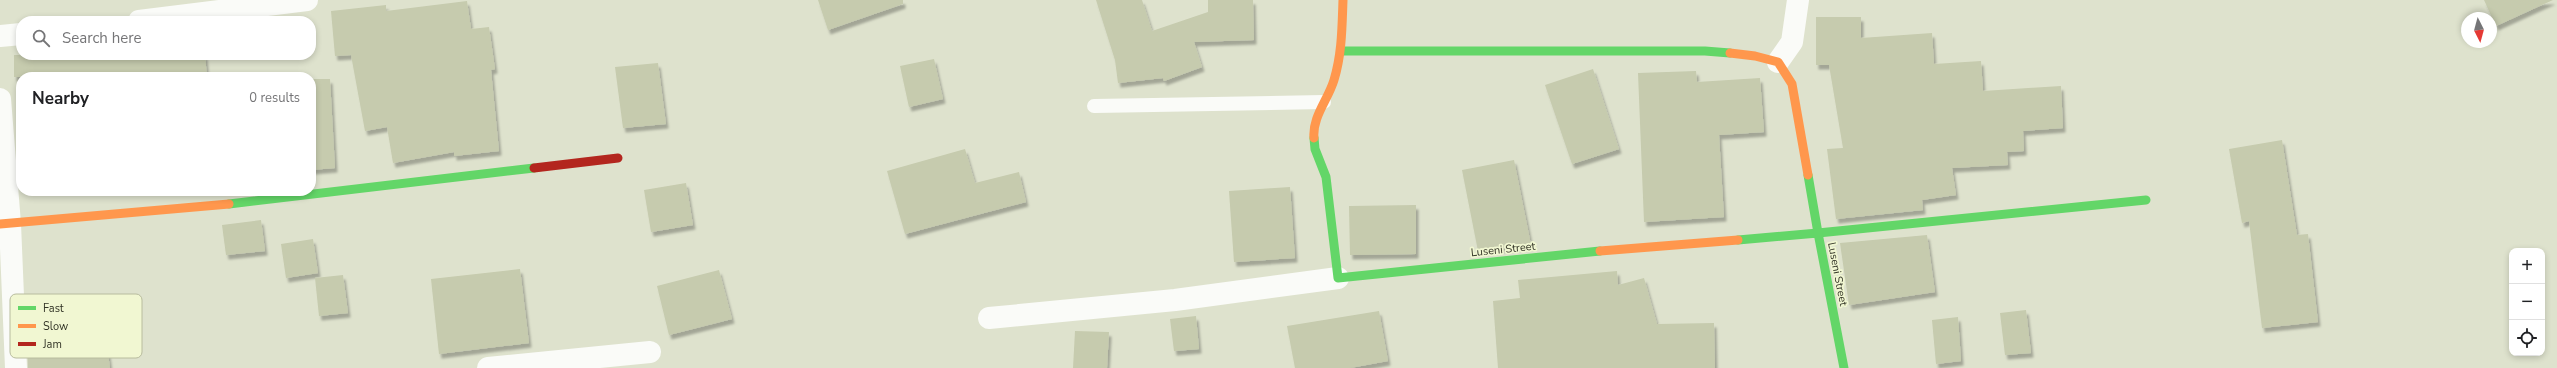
<!DOCTYPE html>
<meta charset="utf-8">
<style>
:root{--surface:#fff;--page:#f2f2f2;--text:#202124;--muted:#757577;--line:#e0e0e0}
body{margin:0;font-family:"Nunito Sans",sans-serif;background:var(--page);color:var(--text)}
.controls{position:absolute;right:12px;bottom:12px;display:grid;overflow:hidden;border-radius:8px;box-shadow:0 2px 6px #0003}
.controls button{width:36px;height:36px;display:grid;place-items:center;padding:0;border:0;border-bottom:1px solid var(--line);background:var(--surface);color:var(--text);font:20px sans-serif}
.compass{position:absolute;left:2461px;top:12px;width:36px;height:36px;border-radius:50%;background:var(--surface);box-shadow:0 2px 6px #0003;rotate:174deg}
.list{margin:0;padding:0;list-style:none}
h2{display:flex;justify-content:space-between;align-items:center;height:52px;margin:0;padding:0 16px;font-size:17px}
h2 small{font-size:13px;font-weight:400;color:var(--muted)}
.icon{flex:none;width:22px;height:22px;fill:none;stroke:currentColor;stroke-width:2;stroke-linecap:round;stroke-linejoin:round}
.map{position:relative;flex:none;width:2557px;height:368px;overflow:hidden}
.search{position:absolute;background:var(--surface);box-shadow:0 2px 6px #0003;left:16px;top:16px;width:300px;height:44px;display:flex;align-items:center;gap:10px;box-sizing:border-box;padding:0 14px;border-radius:16px;color:var(--muted);font-size:15px}
.panel{position:absolute;background:var(--surface);box-shadow:0 2px 6px #0003;left:16px;top:72px;width:300px;height:124px;border-radius:16px}
.map>svg:first-child{display:block}
.building{fill:#c6cbae;filter:url(#shadow)}
.lines{fill:none;stroke-linecap:round;stroke-linejoin:round}
.lane{stroke:#fafbf8;stroke-width:14}
.street{stroke:#fafbf8;stroke-width:22}
.fast{stroke:#63d668;stroke-width:9}
.slow{stroke:#ff974d;stroke-width:9}
.jam{stroke:#b3261e;stroke-width:9}
.labels{text-anchor:middle;stroke-width:3.5;stroke-linejoin:round;paint-order:stroke}
.street-label{font-size:11px;fill:#323426;stroke:#f1f7d2}
.key{fill:#f1f7d2;stroke:#b8bc9e;stroke-width:1}
.key-label{font-size:11px;fill:#323426}
</style>
<div class="map">
<svg width="2557" height="368" viewBox="0 0 2557 368">
<defs>
<filter id="shadow"><feDropShadow dx="2.5" dy="4.5" stdDeviation="1" flood-color="#0004"/></filter>
</defs>
<rect width="100%" height="100%" fill="#dee2cd"/>
<g class="building">
<path d="M818,0H903V4L828,30Z"/>
<path d="M1096,0H1142L1152,31L1208,12V0H1253L1254,40L1194,42L1202,67L1164,81L1163,78L1118,83L1115,60Z"/>
<path d="M2484,0H2553L2496,26Z"/>
<path d="M467,1L471,29L489,27L495,69L491,70L499,151L454,156V152L393,163L387,127L365,131L351,55L335,56L331,11L386,5V11Z"/>
<path d="M1816,17H1861V38L1932,33L1934,64L1981,61L1983,91L2061,86L2063,128L2023,131L2024,151L2007,152L2008,165L1952,168L1956,195L1922,200L1923,210L1836,219L1827,149L1843,148L1829,65H1816Z"/>
<path d="M14,55H205L207,77H14Z"/>
<path d="M934,59L943,99L909,107L900,66Z"/>
<path d="M658,63L666,124L623,128L615,67Z"/>
<path d="M1593,69L1619,149L1572,164L1545,85Z"/>
<path d="M1696,71L1697,82L1760,78L1764,132L1719,135L1724,217L1644,222L1638,73Z"/>
<path d="M311,79H330L335,168L311,170Z"/>
<path d="M2282,140L2297,235L2308,234L2318,322L2262,328L2249,221L2242,223L2229,149Z"/>
<path d="M965,149L975,183L1019,172L1026,202L905,234L887,171Z"/>
<path d="M1514,160L1531,245L1478,251L1462,170Z"/>
<path d="M686,183L693,225L651,232L644,190Z"/>
<path d="M1290,187L1295,258L1234,262L1229,191Z"/>
<path d="M1416,205V254L1350,255L1349,206Z"/>
<path d="M261,220L265,251L226,255L222,225Z"/>
<path d="M1927,235L1935,292L1849,305L1840,243Z"/>
<path d="M313,239L318,273L286,278L281,244Z"/>
<path d="M520,269L529,343L439,354L431,279Z"/>
<path d="M719,270L732,319L669,335L657,286Z"/>
<path d="M1617,271L1618,285L1644,278L1657,324L1714,323L1715,368H1498L1493,301L1520,298L1518,280Z"/>
<path d="M343,275L348,313L319,316L315,278Z"/>
<path d="M2026,310L2031,353L2005,355L2000,313Z"/>
<path d="M1379,311L1388,361L1350,368H1295L1287,326Z"/>
<path d="M1196,316L1199,349L1174,351L1170,319Z"/>
<path d="M1958,317L1961,361L1936,364L1932,320Z"/>
<path d="M104,325L110,368H28L27,341L82,336L81,328Z"/>
<path d="M1075,331L1109,332L1107,368H1073Z"/>
</g>
<g class="lines">
<path class="lane" d="M1094,106L1324,102"/>
<g class="street">
<path d="M139,21L307,0"/>
<path d="M0,36L21,34"/>
<path d="M1778,62L1792,42L1798,0"/>
<path d="M0,99L10,224L16,368"/>
<path d="M989,318L1175,300L1338,278"/>
<path d="M488,368L650,352"/>
</g>
<g class="fast">
<path d="M1341,51H1705L1730,53"/>
<path d="M1314,138L1315,149L1326,177L1338,278L1600,251"/>
<path d="M1808,175L1818,233L2146,200"/>
<path d="M229,204L534,168"/>
<path d="M1738,240L1818,233L1844,368"/>
</g>
<g class="slow">
<path d="M1730,53L1755,56L1778,62L1792,84L1808,175"/>
<path d="M1314,138C1312,117 1328,100 1334,80C1342,54 1342,27 1343,0"/>
<path d="M0,224L229,204"/>
<path d="M1600,251L1738,240"/>
</g>
<path class="jam" d="M534,168L618,158"/>
</g>
<g class="labels">
<g class="street-label">
<text transform="translate(1503 249) rotate(-6)" y="4">Luseni Street</text>
<text transform="translate(1838 274) rotate(79)" y="4">Luseni Street</text>
</g>
</g>
<rect x="10" y="294" width="132" height="64" rx="6" class="key"/>
<rect x="18" y="306" width="18" height="4" fill="#63d668"/>
<rect x="18" y="324" width="18" height="4" fill="#ff974d"/>
<rect x="18" y="342" width="18" height="4" fill="#b3261e"/>
<g class="key-label">
<text x="43" y="312">Fast</text>
<text x="43" y="330">Slow</text>
<text x="43" y="348">Jam</text>
</g>
</svg>
<div class="controls">
<button>+</button>
<button>−</button>
<button><svg class="icon" aria-label="locate" viewBox="0 0 24 24"><circle cx="12" cy="12" r="6"/><path d="M12 2v4M12 18v4M2 12h4M18 12h4"/></svg></button>
</div>
<svg class="compass" viewBox="-18 -18 36 36"><path d="M0-13l5 13h-10z" fill="#e53935"/><path d="M0 13l5-13h-10z" fill="#757577"/></svg>
<div class="search"><svg class="icon" aria-label="search" viewBox="0 0 24 24"><circle cx="10" cy="10" r="6"/><path d="M15 15l6 6"/></svg>Search here</div>
<section class="panel">
<h2>Nearby<small>0 results</small></h2>
<ul class="list">
</ul>
</section>
</div>
